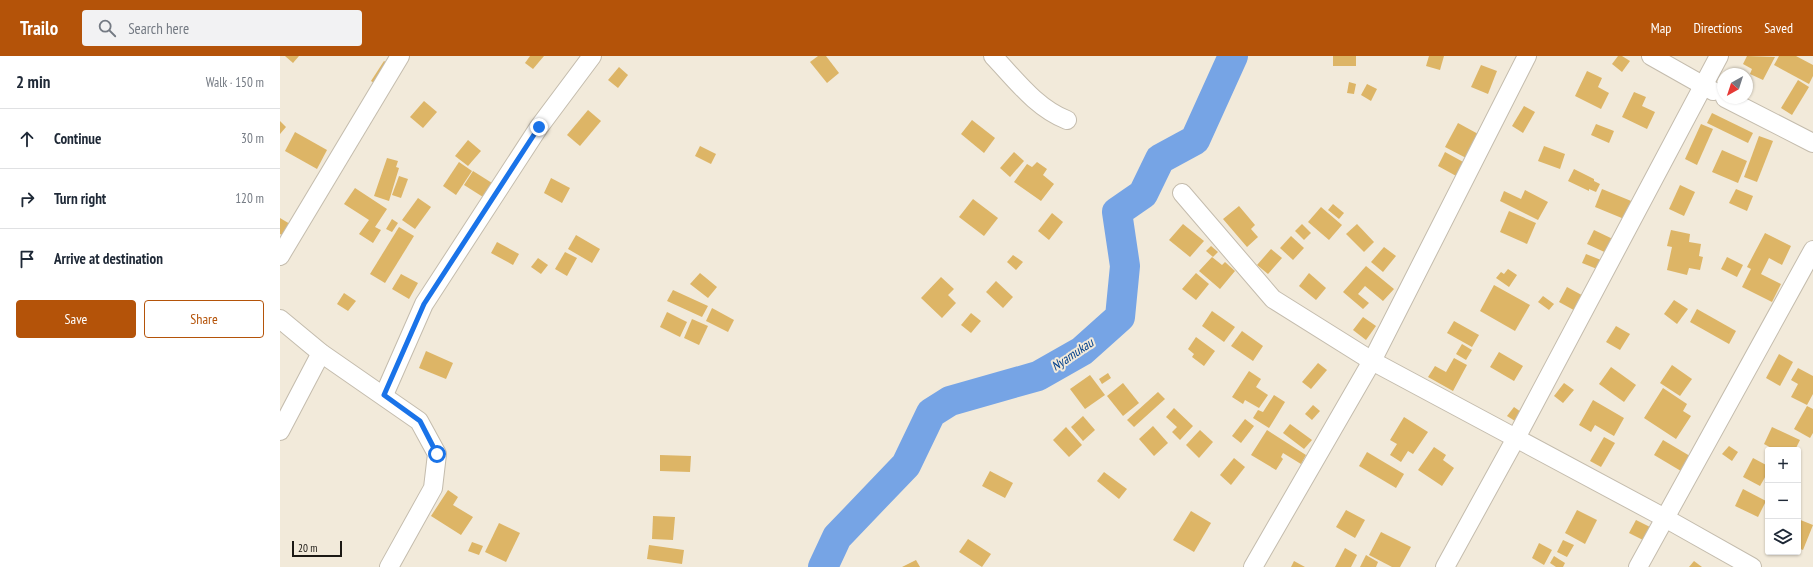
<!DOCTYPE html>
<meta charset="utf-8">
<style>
:root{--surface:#fff;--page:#f2f2f3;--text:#1f2937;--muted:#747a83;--line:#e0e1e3;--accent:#b45309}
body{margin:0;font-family:"PT Sans Narrow",sans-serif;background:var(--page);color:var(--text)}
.controls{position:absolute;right:12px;bottom:12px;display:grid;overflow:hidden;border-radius:4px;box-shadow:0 1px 3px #0004}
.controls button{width:36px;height:36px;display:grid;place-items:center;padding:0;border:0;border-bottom:1px solid var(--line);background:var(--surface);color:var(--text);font:20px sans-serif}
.compass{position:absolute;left:1437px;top:12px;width:36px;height:36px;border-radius:50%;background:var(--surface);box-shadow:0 1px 3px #0004;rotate:219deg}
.scale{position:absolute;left:12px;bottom:10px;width:50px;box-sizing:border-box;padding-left:4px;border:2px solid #1c1914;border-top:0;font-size:11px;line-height:14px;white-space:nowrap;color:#1c1914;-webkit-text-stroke:3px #f2eada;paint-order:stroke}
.stop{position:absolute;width:12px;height:12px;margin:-9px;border:3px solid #1a73e8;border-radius:50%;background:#fff}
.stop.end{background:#1a73e8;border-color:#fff;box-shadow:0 1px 4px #0008}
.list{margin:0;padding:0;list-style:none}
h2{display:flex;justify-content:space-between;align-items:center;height:52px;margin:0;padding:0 16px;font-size:17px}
h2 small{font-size:13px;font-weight:400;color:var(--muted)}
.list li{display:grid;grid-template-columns:26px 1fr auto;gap:12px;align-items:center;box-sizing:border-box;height:60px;padding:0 16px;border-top:1px solid var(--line)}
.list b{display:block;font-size:15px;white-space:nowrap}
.list em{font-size:13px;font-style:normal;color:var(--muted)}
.actions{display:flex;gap:8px;padding:12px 16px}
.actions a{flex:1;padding:9px 0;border:1px solid var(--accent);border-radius:4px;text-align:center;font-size:14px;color:var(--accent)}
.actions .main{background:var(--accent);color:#fff}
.icon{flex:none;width:22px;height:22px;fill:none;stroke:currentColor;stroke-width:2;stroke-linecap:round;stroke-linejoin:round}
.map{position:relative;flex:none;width:1533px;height:511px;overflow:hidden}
header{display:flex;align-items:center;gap:24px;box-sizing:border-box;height:56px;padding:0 20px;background:var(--accent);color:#fff}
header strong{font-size:19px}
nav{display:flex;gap:22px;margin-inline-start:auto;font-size:14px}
.search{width:280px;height:36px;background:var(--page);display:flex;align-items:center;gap:10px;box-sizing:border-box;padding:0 14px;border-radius:4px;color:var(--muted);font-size:15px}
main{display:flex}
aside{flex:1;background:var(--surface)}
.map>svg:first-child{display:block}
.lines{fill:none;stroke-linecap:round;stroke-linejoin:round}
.river{stroke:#76a4e5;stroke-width:30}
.building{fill:#ddb566}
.street-casing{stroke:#c4bcad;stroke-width:20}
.street{stroke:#fff;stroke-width:18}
.route{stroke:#1a73e8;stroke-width:5}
.labels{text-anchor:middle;stroke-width:4;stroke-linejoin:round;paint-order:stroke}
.water-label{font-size:13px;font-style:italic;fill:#003f8b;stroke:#f2eada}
</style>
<header>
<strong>Trailo</strong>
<div class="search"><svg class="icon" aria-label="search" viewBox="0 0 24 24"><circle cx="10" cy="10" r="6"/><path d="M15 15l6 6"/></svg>Search here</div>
<nav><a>Map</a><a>Directions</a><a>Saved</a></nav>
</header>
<main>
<aside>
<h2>2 min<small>Walk · 150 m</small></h2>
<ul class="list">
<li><svg class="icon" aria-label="ahead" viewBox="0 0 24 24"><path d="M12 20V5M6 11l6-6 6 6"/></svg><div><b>Continue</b></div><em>30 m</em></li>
<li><svg class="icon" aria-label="right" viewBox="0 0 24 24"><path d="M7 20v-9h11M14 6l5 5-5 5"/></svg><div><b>Turn right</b></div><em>120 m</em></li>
<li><svg class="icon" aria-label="arrive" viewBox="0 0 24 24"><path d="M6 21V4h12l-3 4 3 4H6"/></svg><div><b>Arrive at destination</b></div></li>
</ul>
<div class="actions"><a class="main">Save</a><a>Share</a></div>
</aside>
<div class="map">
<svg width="1533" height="511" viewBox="0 0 1533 511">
<rect width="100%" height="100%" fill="#f2eada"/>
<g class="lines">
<path class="river" d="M543,511L557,481L626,409L651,357L670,345L758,320L802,295L840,261L845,210L837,156L863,138L880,103L915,84L953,0"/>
</g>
<g class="building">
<path d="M5,0H19L13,7Z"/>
<path d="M250,0H264L253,13L245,7Z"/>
<path d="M538,0H546L559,17L547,27L530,6Z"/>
<rect x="1053" y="0" width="23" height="10"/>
<path d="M1149,0H1164L1160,14L1146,10Z"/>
<path d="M1338,0H1342L1350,5L1342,16L1332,8Z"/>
<path d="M1467,0L1495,1L1483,24L1470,18L1472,13L1463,8Z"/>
<path d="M1499,0H1516L1533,9V20L1529,28L1494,9Z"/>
<path d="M104,5L115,12L102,32L91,25Z"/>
<path d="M1201,9L1217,15L1208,38L1191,31Z"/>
<path d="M339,11L348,19L338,32L328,24Z"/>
<path d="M1307,15L1322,22L1318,31L1329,37L1321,53L1295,40Z"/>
<path d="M1518,24L1529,31L1512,59L1501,52Z"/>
<path d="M1069,26L1076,28L1074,38L1067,37Z"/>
<path d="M1087,28L1097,33L1091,45L1081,39Z"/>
<path d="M1354,36L1366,41L1362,50L1375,56L1367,73L1342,61Z"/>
<path d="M144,45L157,56L143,72L130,61Z"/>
<path d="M1244,50L1255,56L1243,77L1232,70Z"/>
<path d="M308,54L321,65L300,90L287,79Z"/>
<path d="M1432,57L1473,77L1468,87L1427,67Z"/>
<path d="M692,64L715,82L704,97L681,78Z"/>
<path d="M0,65L6,71L0,78Z"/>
<path d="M1178,67L1200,79L1188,103L1165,91Z"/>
<path d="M1316,68L1334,75L1329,87L1311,79Z"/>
<path d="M1421,68L1433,73L1417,109L1405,103Z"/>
<path d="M15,76L47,94L37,113L5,95Z"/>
<path d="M1479,80L1493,85L1477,126L1464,121Z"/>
<path d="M188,84L201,95L188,110L175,100Z"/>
<path d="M420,90L436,98L431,108L415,100Z"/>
<path d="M1264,90L1285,98L1280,113L1258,105Z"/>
<path d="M1442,94L1467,105L1458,127L1432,116Z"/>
<path d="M734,96L744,105L730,121L720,112Z"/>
<path d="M1165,96L1185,107L1178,121L1158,110Z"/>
<path d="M107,102L118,105L116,111L119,112L109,145L94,140Z"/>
<path d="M179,106L192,115L176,139L163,130Z"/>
<path d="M757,106L767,113L763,119L774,128L761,145L734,126L747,108L752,111Z"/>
<path d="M1294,113L1314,123V125L1320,128L1316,136L1309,133V135L1288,125Z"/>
<path d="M193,115L212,127L203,141L184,129Z"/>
<path d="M119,120L128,123L121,142L112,139Z"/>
<path d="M271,122L290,132L282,147L264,137Z"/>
<path d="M1400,129L1415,136L1404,160L1389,153Z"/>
<path d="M75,132L107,153L95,171L101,174L93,187L79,178L89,164L64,148Z"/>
<path d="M1322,133L1356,147L1349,165L1315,151Z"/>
<path d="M1456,133L1473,140L1467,155L1449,147Z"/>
<path d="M1245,134L1268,146L1258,164L1220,145L1224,135L1241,143Z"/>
<path d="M138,142L151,151L135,173L122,164Z"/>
<path d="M693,143L718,162L704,180L679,161Z"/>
<path d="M1053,148L1064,157L1059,163L1048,154Z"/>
<path d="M959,150L975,169L971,173L978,181L967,191L943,163Z"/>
<path d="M1041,151L1062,169L1049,184L1028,166Z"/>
<path d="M1229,155L1256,167L1247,188L1220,176Z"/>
<path d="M772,157L783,166L769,184L758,175Z"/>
<path d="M0,162L10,168L2,179L0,178Z"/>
<path d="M112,163L118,167L112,176L106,173Z"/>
<path d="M903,168L924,185L910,201L889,184Z"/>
<path d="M1022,168L1031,177L1024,184L1015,175Z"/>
<path d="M1077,168L1094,186L1084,196L1066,178Z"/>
<path d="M119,171L134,180L105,227L90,218Z"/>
<path d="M1314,174L1337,185L1331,199L1307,188Z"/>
<path d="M1391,174L1410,178L1409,186L1421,188L1419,200L1423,201L1420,214L1409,212L1407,219L1387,214L1392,191L1387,190Z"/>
<path d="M1485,177L1511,190L1502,209L1489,202L1481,218L1501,228L1492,246L1462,231L1471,213L1467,211Z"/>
<path d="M296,179L320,193L312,207L288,193Z"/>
<path d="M1011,180L1024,192L1013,204L1000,192Z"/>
<path d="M217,186L239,198L233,209L211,197Z"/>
<path d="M931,190L938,196L933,201L926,195Z"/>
<path d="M1104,191L1116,200L1103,216L1091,206Z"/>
<path d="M991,193L1002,202L988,218L977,209Z"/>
<path d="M285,196L297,202L287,220L275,213Z"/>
<path d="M1306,198L1326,206L1322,215L1302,207Z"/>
<path d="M733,199L743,206L736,214L727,206Z"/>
<path d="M932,201L942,209L945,206L955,215L940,233L919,215Z"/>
<path d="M1447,201L1463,209L1457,221L1441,213Z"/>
<path d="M258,202L268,209L261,218L251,211Z"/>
<path d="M1086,210L1114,233L1103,245L1085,230L1078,238L1089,247L1083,253L1063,236Z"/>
<path d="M1228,213L1237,219L1229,231L1216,222L1221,216L1224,218Z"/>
<path d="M420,217L437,231L428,242L410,228Z"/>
<path d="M916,217L929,228L916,244L902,233Z"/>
<path d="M1029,217L1046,232L1036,244L1019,230Z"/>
<path d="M121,218L138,227L129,243L112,233Z"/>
<path d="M661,221L674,233L668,239L676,247L662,262L641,242Z"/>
<path d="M716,225L733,241L723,252L706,236Z"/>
<path d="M1214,229L1250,249L1235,275L1200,255Z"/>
<path d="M1287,231L1309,243L1301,258L1279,246Z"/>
<path d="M393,234L428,250L422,261L387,245Z"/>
<path d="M64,237L76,245L68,255L57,248Z"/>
<path d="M1263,240L1274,248L1269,254L1258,246Z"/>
<path d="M1394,244L1408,253L1397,268L1384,258Z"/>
<path d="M432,252L454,264L448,276L426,265Z"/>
<path d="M1417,253L1456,275L1449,288L1410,266Z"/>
<path d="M932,255L955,271L944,286L922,270Z"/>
<path d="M387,256L407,266L400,281L380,271Z"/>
<path d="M691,257L701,265L691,277L681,269Z"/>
<path d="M1083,261L1096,270L1086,284L1073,274Z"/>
<path d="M412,263L428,270L419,289L404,282Z"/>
<path d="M1174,265L1199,279L1192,291L1167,277Z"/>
<path d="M1336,270L1350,278L1340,294L1326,286Z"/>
<path d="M962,275L983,290L973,305L951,290Z"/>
<path d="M916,281L935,295L924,310L912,301L914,298L908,293Z"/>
<path d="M1182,288L1192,294L1186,304L1176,298Z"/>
<path d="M146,295L173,307L166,323L139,312Z"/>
<path d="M1219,296L1243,310L1234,325L1210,311Z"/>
<path d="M1499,298L1513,306L1500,330L1486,322Z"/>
<path d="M1174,302L1187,309L1173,335L1148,321L1155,310L1166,316Z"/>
<path d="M1038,307L1047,314L1031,333L1022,326Z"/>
<path d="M1392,309L1412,323L1400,340L1380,327Z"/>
<path d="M1331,311L1356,329L1344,346L1319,328Z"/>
<path d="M1518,312L1533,320V338L1527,349L1511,341L1518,328L1511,324Z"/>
<path d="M969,315L981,323L976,331L988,339L979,352L965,344L963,348L952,341Z"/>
<path d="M828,317L831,322L822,328L819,323Z"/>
<path d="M810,319L825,339L805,353L790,333Z"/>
<path d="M843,327L859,347L843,360L827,340Z"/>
<path d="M1284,327L1294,334L1283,347L1274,340Z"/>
<path d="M1383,332L1407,348L1403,355L1411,360L1396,383L1364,362Z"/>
<path d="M878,336L885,343L854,371L847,364Z"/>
<path d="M994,339L1005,346L989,372L973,362L978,354L983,356Z"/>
<path d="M1313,344L1344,362L1334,380L1315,369L1311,376L1299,369Z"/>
<path d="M1033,349L1040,355L1032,364L1025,358Z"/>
<path d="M1527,350L1533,353V377L1530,382L1514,373Z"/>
<path d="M1234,351L1241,356L1235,365L1227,360Z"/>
<path d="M894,352L913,370L900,384L892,376L897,371L886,361Z"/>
<path d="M803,360L815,374L803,385L791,371Z"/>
<path d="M1124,361L1148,376L1133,398L1128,395L1121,406L1110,399L1117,388L1110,384Z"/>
<path d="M965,363L974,370L961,387L952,380Z"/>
<path d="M1010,368L1032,384L1024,393L1003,377Z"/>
<path d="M873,370L888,387L874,400L859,383Z"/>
<path d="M786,371L802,389L789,401L773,384Z"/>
<path d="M1492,371L1520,384L1515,394H1495L1484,388Z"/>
<path d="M920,374L933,386L919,402L906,389Z"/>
<path d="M987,374L1026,399L1021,408L1003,397L1001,401L1003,403L996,414L971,399Z"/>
<path d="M1324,381L1335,387L1321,411L1310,405Z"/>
<path d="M1383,384L1415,403L1406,418L1374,399Z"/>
<path d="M1449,390L1458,396L1452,405L1442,398Z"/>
<path d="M1154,391L1166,399L1163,404L1174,412L1162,430L1138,414Z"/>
<path d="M1087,396L1124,418L1116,432L1079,410Z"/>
<path d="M380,399L411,400L410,416L380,415Z"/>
<path d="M954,402L965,411L951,429L940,419Z"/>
<path d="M1473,402L1488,410V416L1480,430L1463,421Z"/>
<path d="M710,415L733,427L725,442L702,430Z"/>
<path d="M824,416L847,433L839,443L817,425Z"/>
<path d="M1463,433L1486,445L1478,461L1455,450Z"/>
<path d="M168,434L178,441L173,449L193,461L181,479L151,460Z"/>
<path d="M1066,454L1085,464L1075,482L1056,471Z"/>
<path d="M1297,454L1317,464L1305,488L1285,477Z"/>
<path d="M911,455L931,467L914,496L893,484Z"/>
<path d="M373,460L395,461L393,484L372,483Z"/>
<path d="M1518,463L1533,469L1523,494L1518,492Z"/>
<path d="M1356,464L1372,472L1365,485L1349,477Z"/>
<path d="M219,467L240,477L226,506L205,496Z"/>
<path d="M1101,476L1131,491L1120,511H1112L1089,499Z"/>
<path d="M688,483L711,498L702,511L679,496Z"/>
<path d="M1283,484L1294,489L1287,501L1277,496Z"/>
<path d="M192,486L203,490L199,499L188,495Z"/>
<path d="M1259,487L1272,494L1264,509L1252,502Z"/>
<path d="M369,489L404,494L402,508L367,503Z"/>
<path d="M1065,492L1077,499L1071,511H1055Z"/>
<path d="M1086,499L1098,506L1096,511H1080Z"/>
<path d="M1274,500L1285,507L1283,511H1276L1270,507Z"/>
<path d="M636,504L640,511H622Z"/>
<path d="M1014,505L1025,511H1011Z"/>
<path d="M1414,505L1422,511H1409Z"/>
</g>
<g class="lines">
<g class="street-casing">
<g id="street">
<path d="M713,0C735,23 756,52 787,64"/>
<path d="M1371,0L1433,35"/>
<path d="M1445,42L1533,87"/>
<path d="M902,137L993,243L1092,305L1385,462L1472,511"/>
<path d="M0,200L120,0"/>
<path d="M0,263L41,297L139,365L157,398L153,432L109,511"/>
<path d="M104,339L144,248L259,71L312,0"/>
<path d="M0,375L41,297"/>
<path d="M973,511L1092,305L1247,0"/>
<path d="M1165,511L1236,382L1439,0"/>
<path d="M1358,511L1533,194"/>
</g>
</g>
<use href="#street" class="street"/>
</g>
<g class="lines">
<path class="route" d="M157,398L140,365L104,339L144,248L259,71"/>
</g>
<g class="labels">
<g class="water-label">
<text transform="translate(792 298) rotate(-34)" y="5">Nyamukau</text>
</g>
</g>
</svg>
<div class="controls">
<button>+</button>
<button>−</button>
<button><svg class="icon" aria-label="layers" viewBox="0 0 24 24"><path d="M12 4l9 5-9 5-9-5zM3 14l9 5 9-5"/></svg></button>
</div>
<svg class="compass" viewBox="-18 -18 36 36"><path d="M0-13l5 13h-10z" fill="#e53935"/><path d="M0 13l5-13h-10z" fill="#747a83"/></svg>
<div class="scale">20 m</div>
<div class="stop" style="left:157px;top:398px"></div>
<div class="stop end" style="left:259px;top:71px"></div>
</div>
</main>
